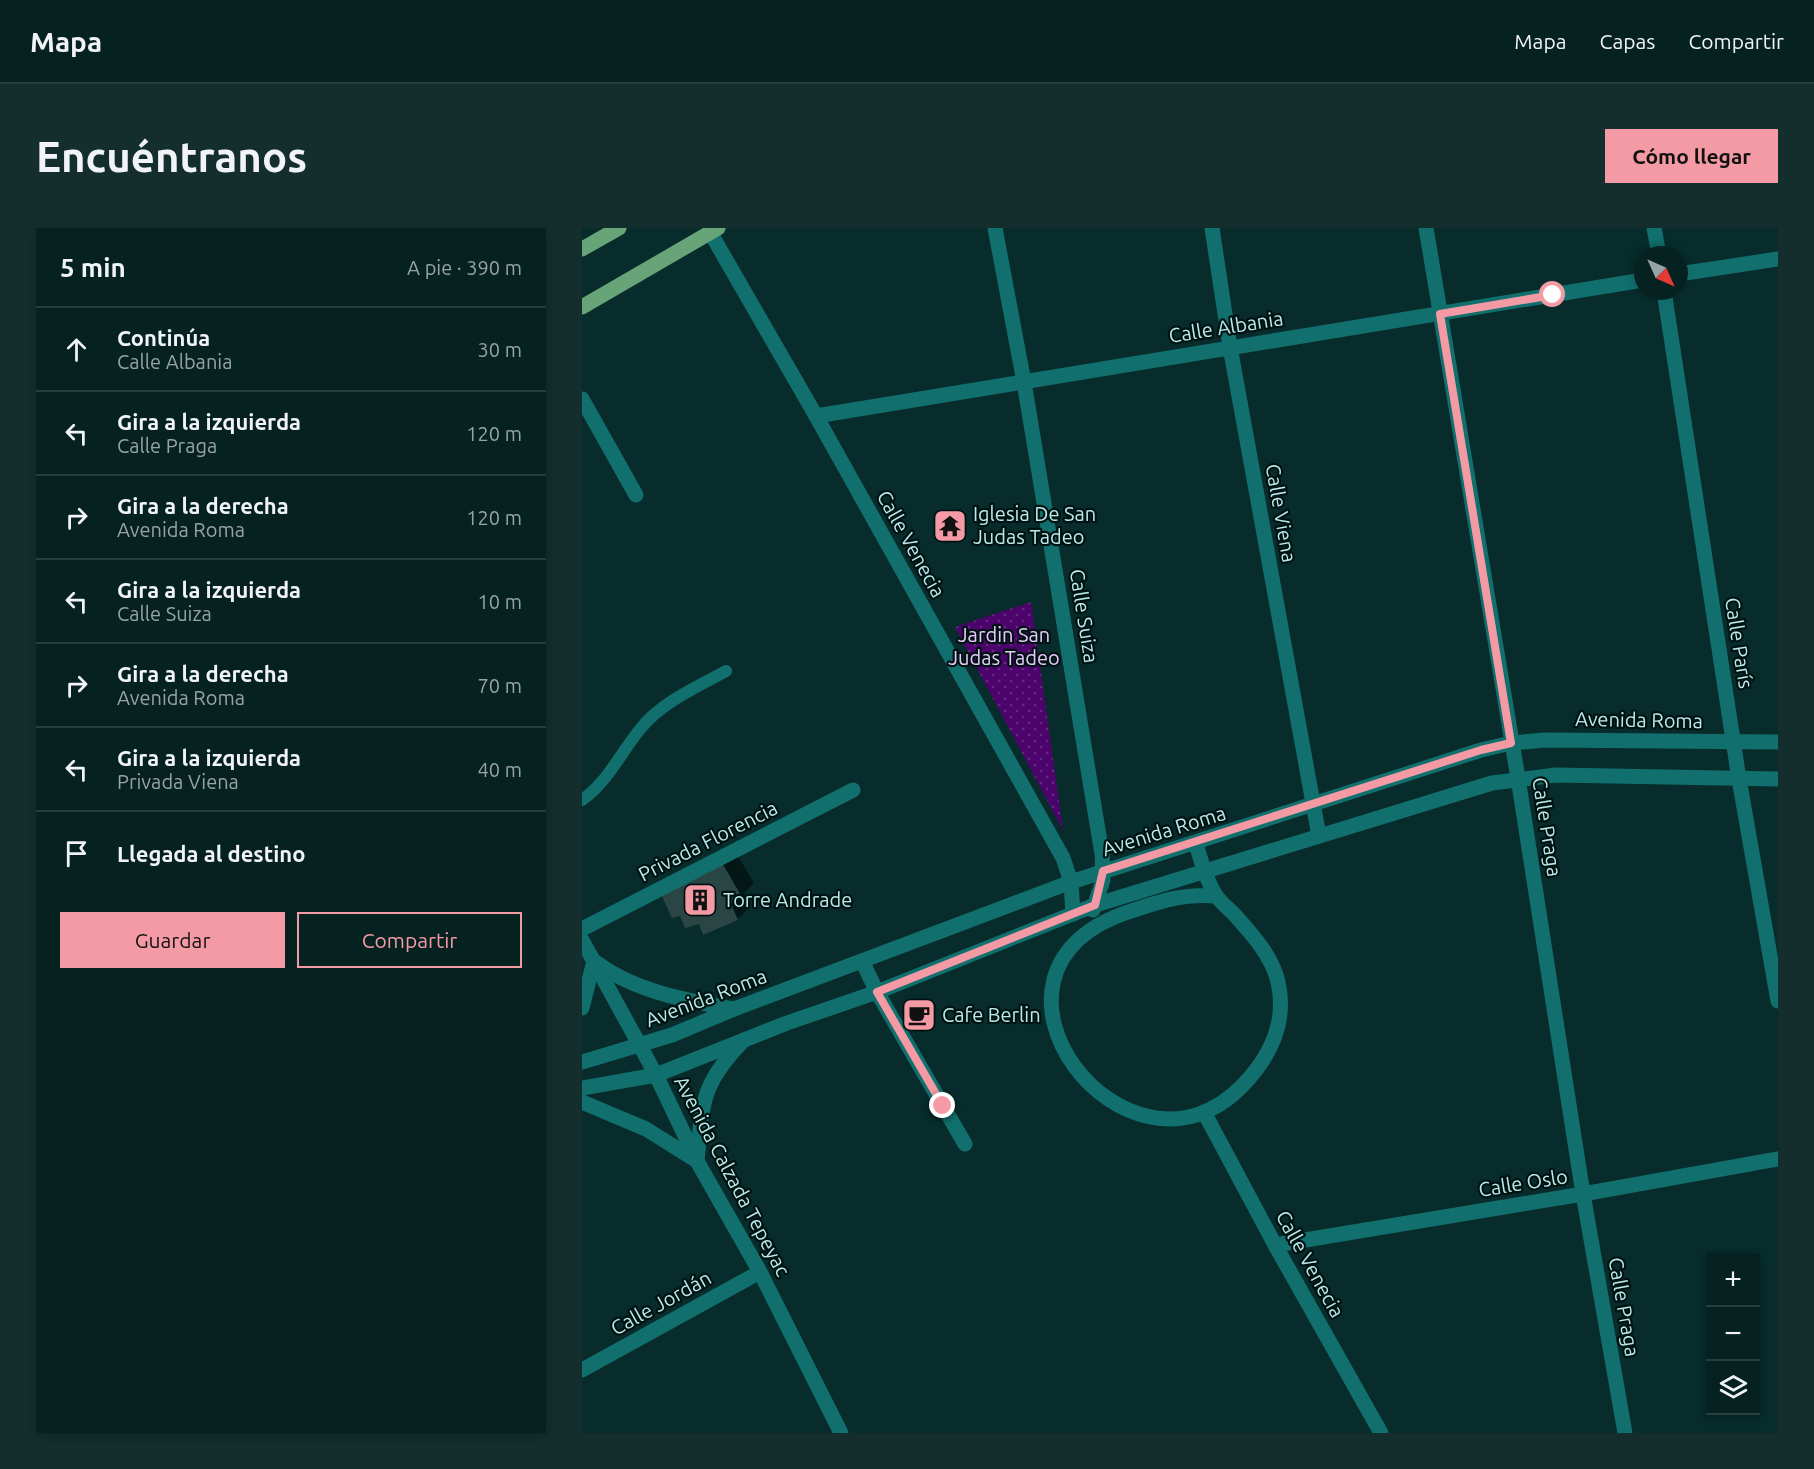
<!DOCTYPE html>
<html lang="es">
<meta charset="utf-8">
<style>
:root{--surface:#052120;--page:#132e2d;--text:#f1f3f6;--muted:#97a3a5;--line:#263e3e;--accent:#f49aa5}
body{margin:0;font-family:Ubuntu,sans-serif;background:var(--page);color:var(--text)}
.controls{position:absolute;right:18px;bottom:18px;display:grid;overflow:hidden;border-radius:0px;box-shadow:0 3px 9px #0003}
.controls button{width:54px;height:54px;display:grid;place-items:center;padding:0;border:0;border-bottom:2px solid var(--line);background:var(--surface);color:var(--text);font:30px sans-serif}
.compass{position:absolute;left:1052px;top:18px;width:54px;height:54px;border-radius:50%;background:var(--surface);box-shadow:0 3px 9px #0003;rotate:135deg}
.stop{position:absolute;width:18px;height:18px;margin:-14px;border:4px solid #f49aa5;border-radius:50%;background:#fff}
.stop.end{background:#f49aa5;border-color:#fff;box-shadow:0 2px 6px #0008}
.list{margin:0;padding:0;list-style:none}
h2{display:flex;justify-content:space-between;align-items:center;height:78px;margin:0;padding:0 24px;font-size:26px}
h2 small{font-size:20px;font-weight:400;color:var(--muted)}
.list li{display:grid;grid-template-columns:39px 1fr auto;gap:18px;align-items:center;box-sizing:border-box;height:84px;padding:0 24px;border-top:2px solid var(--line)}
.list b{display:block;font-size:22px;white-space:nowrap}
.list p{margin:0;font-size:20px;white-space:nowrap;color:var(--muted)}
.list em{font-size:20px;font-style:normal;color:var(--muted)}
.actions{display:flex;gap:12px;padding:18px 24px}
.actions a{flex:1;padding:14px 0;border:2px solid var(--accent);border-radius:0px;text-align:center;font-size:21px;color:var(--accent)}
.actions .main{background:var(--accent);color:#111}
.icon{flex:none;width:33px;height:33px;fill:none;stroke:currentColor;stroke-width:2;stroke-linecap:round;stroke-linejoin:round}
.map{position:relative;flex:none;width:1196px;height:1205px;overflow:hidden;border-radius:0px}
header{display:flex;align-items:center;gap:36px;box-sizing:border-box;height:84px;padding:0 30px;background:var(--surface);border-bottom:2px solid var(--line)}
header strong{font-size:28px}
nav{display:flex;gap:33px;margin-inline-start:auto;font-size:21px}
.intro{display:flex;align-items:center;justify-content:space-between;box-sizing:border-box;height:144px;padding:0 36px}
h1{margin:0;font-size:42px}
.button{padding:15px 27px;border-radius:0px;background:var(--accent);color:#111;font-size:21px;font-weight:700}
main{display:flex;gap:36px;padding:0 36px}
aside{flex:1;background:var(--surface);border-radius:0px;box-shadow:0 3px 9px #0003}
.map>svg:first-child{display:block}
.grass{fill:url(#grass-dots)}
.shadow{fill:#0007}
.building{fill:#2a4644}
.lines{fill:none;stroke-linecap:round;stroke-linejoin:round}
.service{stroke:#11706d;stroke-width:12}
.minor{stroke:#11706d;stroke-width:15}
.tertiary{stroke:#11706d;stroke-width:15}
.primary{stroke:#67a478;stroke-width:15}
.route{stroke:#f49aa5;stroke-width:8}
.labels{text-anchor:middle;stroke-width:4.5;stroke-linejoin:round;paint-order:stroke}
.street-label{font-size:20px;fill:#baebe8;stroke:#001312}
.poi-label{font-size:20px;fill:#baebe8;stroke:#001312;text-anchor:start}
.park-label{font-size:20px;fill:#e9c9fe;stroke:#001312}
</style>
<header>
<strong>Mapa</strong>
<nav><a>Mapa</a><a>Capas</a><a>Compartir</a></nav>
</header>
<div class="intro"><h1>Encuéntranos</h1><a class="button">Cómo llegar</a></div>
<main>
<aside>
<h2>5 min<small>A pie · 390 m</small></h2>
<ul class="list">
<li><svg class="icon" aria-label="ahead" viewBox="0 0 24 24"><path d="M12 20V5M6 11l6-6 6 6"/></svg><div><b>Continúa</b><p>Calle Albania</p></div><em>30 m</em></li>
<li><svg class="icon" aria-label="left" viewBox="0 0 24 24"><path d="M17 20v-9H6M10 6l-5 5 5 5"/></svg><div><b>Gira a la izquierda</b><p>Calle Praga</p></div><em>120 m</em></li>
<li><svg class="icon" aria-label="right" viewBox="0 0 24 24"><path d="M7 20v-9h11M14 6l5 5-5 5"/></svg><div><b>Gira a la derecha</b><p>Avenida Roma</p></div><em>120 m</em></li>
<li><svg class="icon" aria-label="left" viewBox="0 0 24 24"><path d="M17 20v-9H6M10 6l-5 5 5 5"/></svg><div><b>Gira a la izquierda</b><p>Calle Suiza</p></div><em>10 m</em></li>
<li><svg class="icon" aria-label="right" viewBox="0 0 24 24"><path d="M7 20v-9h11M14 6l5 5-5 5"/></svg><div><b>Gira a la derecha</b><p>Avenida Roma</p></div><em>70 m</em></li>
<li><svg class="icon" aria-label="left" viewBox="0 0 24 24"><path d="M17 20v-9H6M10 6l-5 5 5 5"/></svg><div><b>Gira a la izquierda</b><p>Privada Viena</p></div><em>40 m</em></li>
<li><svg class="icon" aria-label="arrive" viewBox="0 0 24 24"><path d="M6 21V4h12l-3 4 3 4H6"/></svg><div><b>Llegada al destino</b></div></li>
</ul>
<div class="actions"><a class="main">Guardar</a><a>Compartir</a></div>
</aside>
<div class="map">
<svg width="1196" height="1205" viewBox="0 0 1196 1205">
<defs>
<pattern id="grass-dots" width="8" height="8" patternUnits="userSpaceOnUse" patternTransform="scale(1.5)"><rect width="8" height="8" fill="#4d036c"/><path d="M2 2h.1M6 6h.1" fill="none" stroke="#652881" stroke-width="1.8" stroke-linecap="round"/></pattern>
</defs>
<rect width="100%" height="100%" fill="#072c2b"/>
<path class="grass" d="M449,374L481,602L373,399Z"/>
<path class="shadow" d="M153,623L172,655L162,665L168,679L155,691L118,694L99,687Z"/>
<path class="building" d="M140,635L160,669L149,676L156,692L121,707L117,696L103,700L98,688L90,690L79,666Z"/>
<g class="lines">
<path class="service" d="M0,572C26,554 39,524 59,500C80,474 115,459 144,443"/>
<g class="minor">
<path d="M413,0L442,154L520,626L521,652L511,682"/>
<path d="M630,0L648,119L737,608"/>
<path d="M844,0L936,550L1001,966L1043,1205"/>
<path d="M1072,0L1077,27"/>
<path d="M128,4L234,188L481,630L489,654L491,686"/>
<path d="M1097,46L1196,31"/>
<path d="M1082,63L1157,551L1196,773"/>
<path d="M0,171L54,267"/>
<path d="M234,188L1061,52"/>
<path d="M614,616C619,633 624,651 633,666C638,674 646,680 652,686C670,706 690,728 696,754C705,794 688,829 661,857C546,977 365,745 546,684C576,674 602,665 634,668"/>
<path d="M0,701L271,562"/>
<path d="M280,733L295,764L383,916"/>
<path d="M0,834L90,807L152,781L489,654L899,522L929,515L963,512L1196,514"/>
<path d="M0,860L74,847L205,795L295,764L513,677L910,555L974,547L1196,551"/>
<path d="M623,886L693,1017L799,1205"/>
<path d="M693,1017L1001,966L1196,931"/>
<path d="M0,1142L178,1044"/>
</g>
<g class="tertiary">
<path d="M0,712L74,847L115,933L178,1044L259,1205"/>
<path d="M0,780L12,733C53,764 103,772 152,781"/>
<path d="M0,874L64,901L115,933C121,874 118,857 162,812"/>
</g>
<g class="primary">
<path d="M0,21L37,0"/>
<path d="M0,79L136,0"/>
</g>
</g>
<g class="lines">
<path class="route" d="M361,878L295,764L513,677L521,643L899,522L929,515L858,86L971,67"/>
</g>
<defs>
<g id="temple-square" transform="scale(1.725)"><rect x="-9" y="-9" width="18" height="18" rx="4" fill="#f49aa5" stroke="#001312"/><path d="M0-6L5-2H3V0L6.5 2.5H4V6H1.5V3h-3V6H-4V2.5H-6.5L-3 0V-2H-5Z" fill="#111"/></g>
<g id="building-square" transform="scale(1.725)"><rect x="-9" y="-9" width="18" height="18" rx="4" fill="#f49aa5" stroke="#001312"/><path d="M-4-6H4V6H1V3H-1V6H-4ZM-2.5-4.3h1.7v1.8h-1.7ZM.8-4.3h1.7v1.8H.8ZM-2.5-1h1.7V.8h-1.7ZM.8-1h1.7V.8H.8Z" fill="#111"/></g>
<g id="cafe-square" transform="scale(1.725)"><rect x="-9" y="-9" width="18" height="18" rx="4" fill="#f49aa5" stroke="#001312"/><path d="M-5.5-4.5H6V0H3Q3 3.5 0 3.5H-2.5Q-5.5 3.5-5.5 0ZM3-3.2v2h1.7v-2ZM-6 4.5H4V6H-6Z" fill="#111"/></g>
</defs>
<g fill-rule="evenodd">
<use href="#temple-square" x="368" y="298"/>
<use href="#building-square" x="118" y="672"/>
<use href="#cafe-square" x="337" y="787"/>
</g>
<g class="labels">
<g class="street-label">
<text transform="translate(644 99) rotate(-9)" y="7">Calle Albania</text>
<text transform="translate(699 285) rotate(80)" y="7">Calle Viena</text>
<text transform="translate(329 316) rotate(61)" y="7">Calle Venecia</text>
<text transform="translate(502 388) rotate(81)" y="7">Calle Suiza</text>
<text transform="translate(1157 415) rotate(81)" y="7">Calle París</text>
<text transform="translate(1057 492) rotate(1)" y="7">Avenida Roma</text>
<text transform="translate(965 599) rotate(81)" y="7">Calle Praga</text>
<text transform="translate(582 603) rotate(-17)" y="7">Avenida Roma</text>
<text transform="translate(126 613) rotate(-27)" y="7">Privada Florencia</text>
<text transform="translate(124 770) rotate(-21)" y="7">Avenida Roma</text>
<text transform="translate(150 948) rotate(62)" y="7">Avenida Calzada Tepeyac</text>
<text transform="translate(941 955) rotate(-9)" y="7">Calle Oslo</text>
<text transform="translate(728 1036) rotate(61)" y="7">Calle Venecia</text>
<text transform="translate(79 1075) rotate(-29)" y="7">Calle Jordán</text>
<text transform="translate(1042 1079) rotate(80)" y="7">Calle Praga</text>
</g>
<g class="poi-label">
<text x="391" y="293">Iglesia De San<tspan x="391" dy="23">Judas Tadeo</tspan></text>
<text x="141" y="679">Torre Andrade</text>
<text x="360" y="794">Cafe Berlin</text>
</g>
<g class="park-label">
<text x="422" y="414">Jardin San<tspan x="422" dy="23">Judas Tadeo</tspan></text>
</g>
</g>
</svg>
<div class="controls">
<button>+</button>
<button>−</button>
<button><svg class="icon" aria-label="layers" viewBox="0 0 24 24"><path d="M12 4l9 5-9 5-9-5zM3 14l9 5 9-5"/></svg></button>
</div>
<svg class="compass" viewBox="-18 -18 36 36"><path d="M0-13l5 13h-10z" fill="#e53935"/><path d="M0 13l5-13h-10z" fill="#97a3a5"/></svg>
<div class="stop" style="left:971px;top:67px"></div>
<div class="stop end" style="left:361px;top:878px"></div>
</div>
</main>
